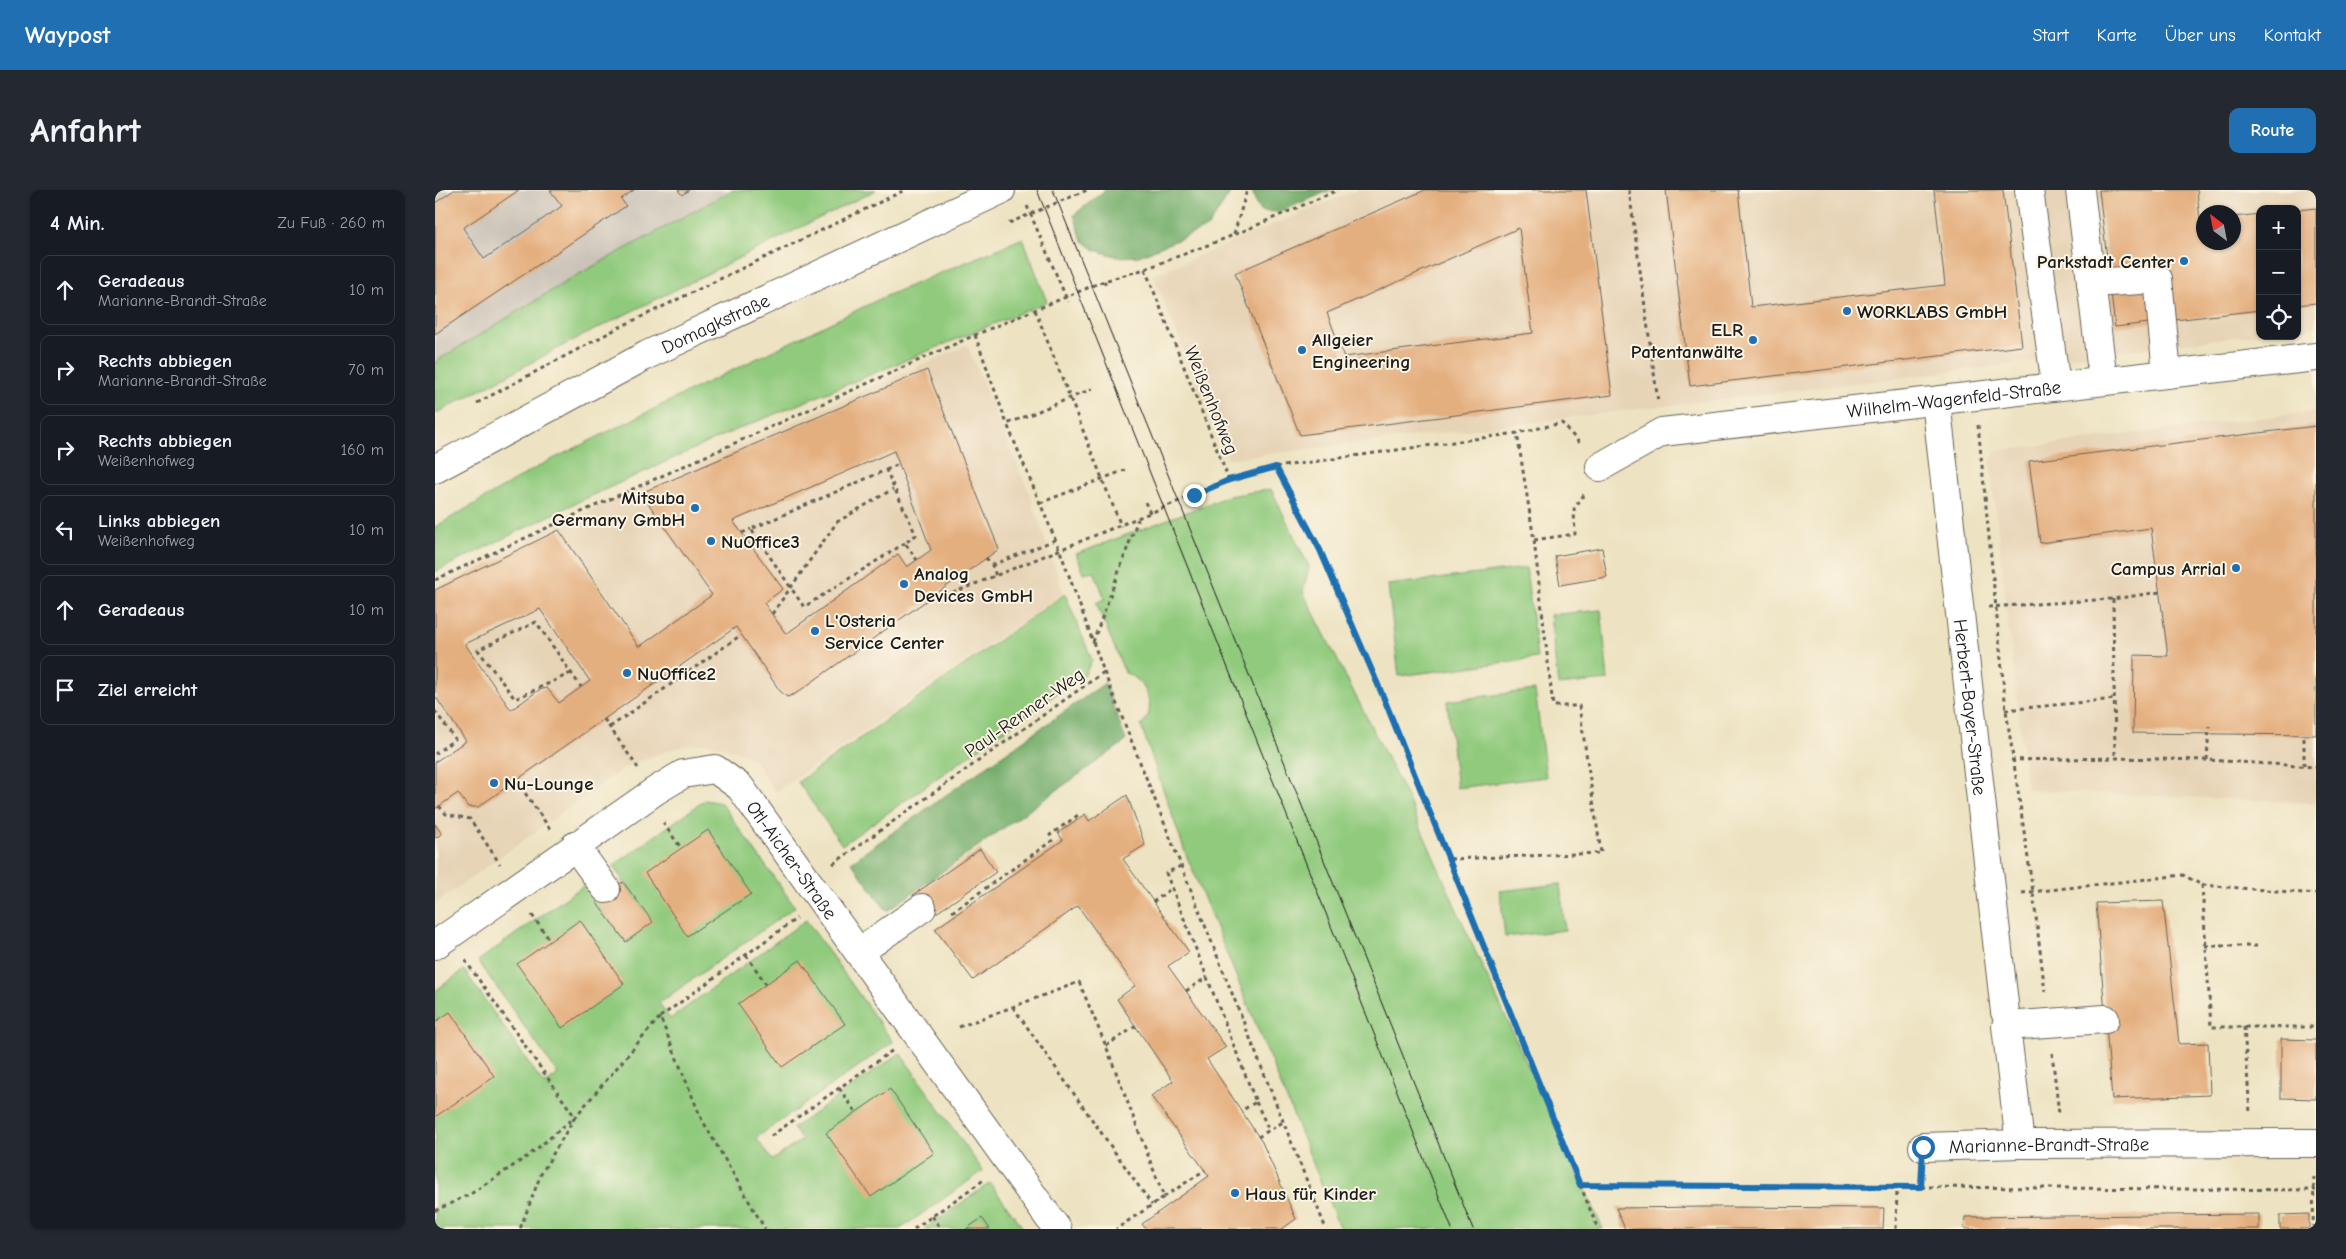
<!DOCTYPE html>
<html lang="de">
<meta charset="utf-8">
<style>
:root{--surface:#171b24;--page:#242831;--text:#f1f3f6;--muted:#9ea1a6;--line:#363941;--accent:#1f6fb2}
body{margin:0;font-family:"Comic Neue",sans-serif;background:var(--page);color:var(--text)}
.controls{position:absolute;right:15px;top:15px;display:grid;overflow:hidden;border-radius:10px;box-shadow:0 1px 4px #0004}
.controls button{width:45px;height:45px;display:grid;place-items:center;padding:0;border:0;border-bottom:1px solid var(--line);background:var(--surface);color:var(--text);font:25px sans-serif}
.compass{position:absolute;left:1761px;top:15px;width:45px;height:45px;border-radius:50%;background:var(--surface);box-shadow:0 1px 4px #0004;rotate:328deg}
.stop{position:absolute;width:15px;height:15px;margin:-11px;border:4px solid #1f6fb2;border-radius:50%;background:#fff}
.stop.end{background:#1f6fb2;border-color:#fff;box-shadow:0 1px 5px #0008}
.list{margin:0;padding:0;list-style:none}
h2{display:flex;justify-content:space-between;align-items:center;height:65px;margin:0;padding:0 20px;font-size:21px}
h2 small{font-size:16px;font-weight:400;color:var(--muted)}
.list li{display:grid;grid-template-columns:32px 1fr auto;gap:15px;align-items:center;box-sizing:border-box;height:70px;margin:0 10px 10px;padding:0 10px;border:1px solid var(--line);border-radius:10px}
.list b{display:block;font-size:19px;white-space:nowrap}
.list p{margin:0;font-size:16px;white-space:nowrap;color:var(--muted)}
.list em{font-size:16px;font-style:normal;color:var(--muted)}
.icon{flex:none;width:28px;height:28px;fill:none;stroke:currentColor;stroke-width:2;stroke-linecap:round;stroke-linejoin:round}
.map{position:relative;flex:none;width:1881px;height:1039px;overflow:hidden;border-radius:10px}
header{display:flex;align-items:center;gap:30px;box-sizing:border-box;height:70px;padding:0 25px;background:var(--accent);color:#fff}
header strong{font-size:24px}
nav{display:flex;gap:28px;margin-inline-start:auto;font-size:18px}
.intro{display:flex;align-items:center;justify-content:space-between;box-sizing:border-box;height:120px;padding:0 30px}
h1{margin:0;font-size:35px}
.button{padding:12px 22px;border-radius:10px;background:var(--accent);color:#fff;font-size:18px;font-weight:700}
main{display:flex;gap:30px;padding:0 30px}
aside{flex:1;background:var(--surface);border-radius:10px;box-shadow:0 1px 4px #0004}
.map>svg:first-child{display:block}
.built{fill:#e7d4b7;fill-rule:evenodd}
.industrial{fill:#cbc3b8}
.green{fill:#90ca7d;stroke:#56734c}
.forest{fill:#74ae6c;stroke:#486544}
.building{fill:#e4af7f;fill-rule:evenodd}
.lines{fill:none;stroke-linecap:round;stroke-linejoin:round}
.minor-casing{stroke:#656256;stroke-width:30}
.path{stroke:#656256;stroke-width:3;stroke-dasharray:4 4;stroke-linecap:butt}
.minor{stroke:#fff;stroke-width:28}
.tram{stroke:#1c1c1c;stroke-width:1}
.path-bridge{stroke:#656256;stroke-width:3;stroke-dasharray:4 4;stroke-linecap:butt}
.route{stroke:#1f6fb2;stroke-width:6}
.poi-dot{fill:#1f6fb2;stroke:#fcf5e5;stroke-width:2}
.labels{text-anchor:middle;stroke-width:4;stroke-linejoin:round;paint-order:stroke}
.poi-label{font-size:19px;font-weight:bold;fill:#1c1c1c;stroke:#fcf5e5;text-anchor:start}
.street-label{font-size:19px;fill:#1c1c1c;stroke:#fcf5e5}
</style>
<header>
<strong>Waypost</strong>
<nav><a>Start</a><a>Karte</a><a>Über uns</a><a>Kontakt</a></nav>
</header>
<div class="intro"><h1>Anfahrt</h1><a class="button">Route</a></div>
<main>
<aside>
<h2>4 Min.<small>Zu Fuß · 260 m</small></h2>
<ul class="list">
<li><svg class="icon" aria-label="ahead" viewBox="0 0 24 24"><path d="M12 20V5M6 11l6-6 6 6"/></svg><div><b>Geradeaus</b><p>Marianne-Brandt-Straße</p></div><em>10 m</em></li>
<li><svg class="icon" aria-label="right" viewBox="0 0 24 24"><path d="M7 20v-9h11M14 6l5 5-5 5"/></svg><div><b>Rechts abbiegen</b><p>Marianne-Brandt-Straße</p></div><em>70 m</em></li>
<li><svg class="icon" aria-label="right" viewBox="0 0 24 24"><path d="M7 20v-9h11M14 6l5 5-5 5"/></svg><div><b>Rechts abbiegen</b><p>Weißenhofweg</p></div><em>160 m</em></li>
<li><svg class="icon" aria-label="left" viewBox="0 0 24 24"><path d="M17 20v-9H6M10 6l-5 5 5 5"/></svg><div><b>Links abbiegen</b><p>Weißenhofweg</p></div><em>10 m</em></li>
<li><svg class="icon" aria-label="ahead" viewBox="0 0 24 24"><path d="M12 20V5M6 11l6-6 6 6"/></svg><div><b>Geradeaus</b></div><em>10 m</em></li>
<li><svg class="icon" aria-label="arrive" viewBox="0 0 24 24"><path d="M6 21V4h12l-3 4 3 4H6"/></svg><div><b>Ziel erreicht</b></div></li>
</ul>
</aside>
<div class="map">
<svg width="1881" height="1039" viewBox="0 0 1881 1039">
<rect width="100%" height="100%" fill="#fcf5e5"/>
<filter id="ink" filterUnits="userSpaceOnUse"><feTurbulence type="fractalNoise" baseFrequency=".02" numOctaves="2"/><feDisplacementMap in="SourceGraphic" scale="10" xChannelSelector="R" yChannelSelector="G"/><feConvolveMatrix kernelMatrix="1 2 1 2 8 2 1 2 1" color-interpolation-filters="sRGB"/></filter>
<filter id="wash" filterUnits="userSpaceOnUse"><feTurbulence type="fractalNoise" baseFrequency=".0096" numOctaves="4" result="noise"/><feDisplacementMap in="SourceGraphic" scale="20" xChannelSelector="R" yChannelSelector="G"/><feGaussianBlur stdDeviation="1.12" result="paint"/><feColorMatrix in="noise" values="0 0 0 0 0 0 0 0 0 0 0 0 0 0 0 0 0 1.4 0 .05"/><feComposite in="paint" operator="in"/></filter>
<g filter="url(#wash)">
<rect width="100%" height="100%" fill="#ede3c2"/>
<g class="built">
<path d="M922,0H1881V137L1862,140V19H1825V144L793,269L718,85ZM1768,22H1798V52H1768Z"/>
<path d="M532,155L594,303L629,403L341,602L320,571L305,562L271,553L239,558L190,577L0,714V395L119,336Z"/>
<path d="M1881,221V613L1592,600L1555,271L1562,261Z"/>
</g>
<path class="industrial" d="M0,0H428L161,133L0,224Z"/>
<g class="green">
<path d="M298,0H441L129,155L0,224V172L137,88Z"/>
<path d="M588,48L612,112L294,243L145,311L0,382V337L108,274L273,192L451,106Z"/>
<path d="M836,299L874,377L868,402L972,607L1037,754L1168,1039H905L750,662L706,536C709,532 713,527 714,522C717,506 706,487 690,483L661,413L670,409L659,381L649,383L641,364L794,306Z"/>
<path d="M1091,378L1102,468L964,486L953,395Z"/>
<path d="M630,404L657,470L650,484L407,655L363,592Z"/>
<path d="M1166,420L1173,490L1123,495L1115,425Z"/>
<path d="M1100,500L1111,587L1022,598L1012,511Z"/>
<path d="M270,610L286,613L360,717L224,813L235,829L371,730L458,852L321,948L337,970L367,950L358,938L465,863L548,981L465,1039H0V801L29,780L109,895L123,884L43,771L149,695L191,752L217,732L178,676Z"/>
<path d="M1125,694L1130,740L1070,747L1065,701Z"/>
<path d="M555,993L589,1039H489Z"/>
</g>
<g class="forest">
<path d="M670,0H797L773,37L704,66L683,67L660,60L647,50L639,25Z"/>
<path d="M817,0H896L844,22L827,21L821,14Z"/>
<path d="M670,493L691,551L452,721L416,672Z"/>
</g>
<g id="blocks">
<g class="building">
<path d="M19,0H84L28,38L49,69L127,16L115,0H199L186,9L191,16L0,144V13Z"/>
<path d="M243,0H254L247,5Z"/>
<path d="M990,0H1151L1177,205L865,245L800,83ZM1084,38L1098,143L909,167L892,123Z"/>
<path d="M1231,0H1303L1316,117L1510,95L1499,0H1568L1587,156L1255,196Z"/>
<path d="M1664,0H1762L1765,31H1768V52H1798V27L1825,24V120L1680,137Z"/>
<path d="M1881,18V113L1862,115V20Z"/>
<path d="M492,180L564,359L360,504L352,507L345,501L301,437L43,617H33L23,603L0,619V572L31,551L0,506V400L124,340L204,457L277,405L206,303ZM459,261L496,360L472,377L463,364L351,444L329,413L348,399L298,331ZM105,419L155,491L124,513L112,498L104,500L76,520L30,454Z"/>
<path d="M1881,236V545L1698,543L1699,465L1733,466L1716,338L1605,353L1594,271Z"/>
<path d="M1167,358L1172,387L1125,395L1120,366Z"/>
<path d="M692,605L710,655L688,669L754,762L733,776L791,857L772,869L827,952L861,1029L847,1039H711L707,1034L774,986L716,906L738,891L682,809L700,796L643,716L538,790L500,739L628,650L623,643L650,624L654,631Z"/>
<path d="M0,634L7,644L0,648Z"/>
<path d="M273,640L316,704L252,746L210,683Z"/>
<path d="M545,659L561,682L494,728L478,705Z"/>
<path d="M188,692L218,732L191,752L161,712Z"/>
<path d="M1728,711L1744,854L1773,853L1775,905L1677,909L1661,713Z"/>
<path d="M145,730L189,794L127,838L82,774Z"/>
<path d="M365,770L410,834L347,877L303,814Z"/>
<path d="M15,822L59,886L0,927V832Z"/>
<path d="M1846,849L1881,850V909L1846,908Z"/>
<path d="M455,899L499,963L436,1007L391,943Z"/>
<path d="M1275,1017L1449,1018L1448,1039H1190L1181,1018Z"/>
<path d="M1824,1024V1039H1529L1530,1027Z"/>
<path d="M1874,1024V1039H1845V1025Z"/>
<path d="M547,1028L555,1039H531Z"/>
</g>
</g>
</g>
<g filter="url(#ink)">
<use href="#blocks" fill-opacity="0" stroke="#656256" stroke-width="1"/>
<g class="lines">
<g class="minor-casing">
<g id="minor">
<path d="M1594,0L1621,196"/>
<path d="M1645,0L1668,191"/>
<path d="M1656,93L1723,89L1732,184"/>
<path id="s1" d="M1501,211L1570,822"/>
<path id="s2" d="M1165,277L1227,242L1881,167"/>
<path id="s3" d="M0,279L212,165L566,0"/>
<path d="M140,656L171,699"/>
<path id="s4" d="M0,755L220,601L248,584L280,579L305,597L622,1039"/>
<path d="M424,762L487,718"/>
<path d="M1585,954L1571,836L1670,829"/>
<path id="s5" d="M1488,957L1585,954L1881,953"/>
</g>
</g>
<g class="path">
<path d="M1194,0L1223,212"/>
<path d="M592,16L633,112"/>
<path d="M799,44L812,0"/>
<path d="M710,79L794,290L841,277L885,359L950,511L1163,1039"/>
<path d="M669,91L672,96"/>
<path d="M600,120L686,336"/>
<path d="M540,145L572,234"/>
<path d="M42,213L181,139L470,0"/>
<path d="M1543,235L1571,520L1598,702L1610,802"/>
<path d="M841,277L1082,243L1127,233L1146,255"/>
<path d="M451,280L464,274"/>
<path d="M759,305L794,290"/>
<path d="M710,312L715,323L759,305L755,294"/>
<path d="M605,313L690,280"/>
<path d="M307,343L316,339"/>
<path d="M1099,350L1140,344L1139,319L1150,303"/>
<path d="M470,353L369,417L316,339L451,280L481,345L470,353L482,370"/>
<path d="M551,368L557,375L561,386"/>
<path d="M557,375L620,350"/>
<path d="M0,390L131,329L540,145L669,91L710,79L799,45L903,0"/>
<path d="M505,402L508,407L715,323"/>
<path d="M1678,409L1680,568"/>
<path d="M1553,417L1678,409L1725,402"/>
<path d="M337,424L402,332L458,299"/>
<path d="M658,452L703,329"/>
<path d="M669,482L891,1039"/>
<path d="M136,483L80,509L43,460L101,432L146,497"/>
<path d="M1570,520L1680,509"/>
<path d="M0,521L20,549L0,564"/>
<path d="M169,529L203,578"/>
<path d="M175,537L306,445"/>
<path d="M1576,570L1680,568L1772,570L1881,577"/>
<path d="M1772,570L1774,536"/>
<path d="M1869,576V545"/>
<path d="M81,590L115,639"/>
<path d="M4,616L11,624L35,629L65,674"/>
<path d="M228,633L246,658"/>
<path d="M1015,669L1166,663L1144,516H1118L1099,350L1082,243"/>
<path d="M398,674L669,482L625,361L572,234L657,199"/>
<path d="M746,676L731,683L821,912L806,921"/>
<path d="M1767,695L1776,837H1881"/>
<path d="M1587,703L1748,685L1767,695L1881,704"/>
<path d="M718,712L737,698"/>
<path d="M517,722L618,650L615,645L646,623"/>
<path d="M97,725L115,751"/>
<path d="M1770,756H1825"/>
<path d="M311,765L331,794"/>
<path d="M30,770L140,927L106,984L85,1039"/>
<path d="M751,801L772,787"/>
<path d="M578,817L717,1015"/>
<path d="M225,827L362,728"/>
<path d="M524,837L644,792L671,856L729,1007L681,1039"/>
<path d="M1809,837L1815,923"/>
<path d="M671,856L701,836"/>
<path d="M1617,863L1624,924"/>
<path d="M404,898L421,922"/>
<path d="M821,912L834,940"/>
<path d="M336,946L458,860"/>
<path d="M823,947L848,932"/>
<path d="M1145,995L1486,997L1487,988"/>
<path d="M1486,997L1881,1000"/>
<path d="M729,1007L770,980"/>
<path d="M0,1021L37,1003L93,966L140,927L225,827L266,928L330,1039"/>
<path d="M497,1026L506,1039"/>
<path d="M479,1039L550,989"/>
<path d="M1461,1039L1462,997"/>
<path d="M1878,1039L1879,984"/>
</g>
<use href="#minor" class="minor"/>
<g class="tram">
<path d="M602,0L1017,1039"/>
<path d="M618,0L1038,1039"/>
</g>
<path class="path-bridge" d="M574,33L652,0"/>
</g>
</g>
<g class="lines" filter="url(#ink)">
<path class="route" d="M759,305L794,290L841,277L885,360L950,511L1145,995L1486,997L1488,957"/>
</g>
<g class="poi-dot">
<circle cx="1749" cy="71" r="5"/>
<circle cx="1412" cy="121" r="5"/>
<circle cx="1318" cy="150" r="5"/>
<circle cx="867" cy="160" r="5"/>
<circle cx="260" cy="318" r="5"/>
<circle cx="276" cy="351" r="5"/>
<circle cx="1801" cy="378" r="5"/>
<circle cx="469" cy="394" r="5"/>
<circle cx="380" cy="441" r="5"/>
<circle cx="192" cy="483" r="5"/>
<circle cx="59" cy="593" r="5"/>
<circle cx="800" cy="1003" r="5"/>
</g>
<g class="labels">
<g class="poi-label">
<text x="1739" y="78" text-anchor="end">Parkstadt Center</text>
<text x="1422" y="128">WORKLABS GmbH</text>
<text x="1308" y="146" text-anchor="end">ELR<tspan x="1308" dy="22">Patentanwälte</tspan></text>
<text x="877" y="156">Allgeier<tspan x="877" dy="22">Engineering</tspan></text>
<text x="250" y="314" text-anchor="end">Mitsuba<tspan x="250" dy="22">Germany GmbH</tspan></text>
<text x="286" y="358">NuOffice3</text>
<text x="1791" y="385" text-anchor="end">Campus Arrial</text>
<text x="479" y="390">Analog<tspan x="479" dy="22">Devices GmbH</tspan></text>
<text x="390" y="437">L'Osteria<tspan x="390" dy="22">Service Center</tspan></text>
<text x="202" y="490">NuOffice2</text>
<text x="69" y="600">Nu-Lounge</text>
<text x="810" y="1010">Haus für Kinder</text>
</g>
<g class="street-label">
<text dy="7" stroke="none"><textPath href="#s3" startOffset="316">Domagkstraße</textPath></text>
<text dy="7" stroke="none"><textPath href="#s2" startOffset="365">Wilhelm-Wagenfeld-Straße</textPath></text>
<text transform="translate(777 210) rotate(68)" y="7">Weißenhofweg</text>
<text dy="7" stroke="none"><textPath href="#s1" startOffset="308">Herbert-Bayer-Straße</textPath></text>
<text transform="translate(589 522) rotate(-35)" y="7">Paul-Renner-Weg</text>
<text dy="7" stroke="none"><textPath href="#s4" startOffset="454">Otl-Aicher-Straße</textPath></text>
<text dy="7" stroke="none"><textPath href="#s5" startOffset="126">Marianne-Brandt-Straße</textPath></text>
</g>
</g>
</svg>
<div class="controls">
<button>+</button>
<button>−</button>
<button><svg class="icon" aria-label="locate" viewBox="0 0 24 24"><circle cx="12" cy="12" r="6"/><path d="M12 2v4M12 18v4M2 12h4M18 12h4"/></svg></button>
</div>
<svg class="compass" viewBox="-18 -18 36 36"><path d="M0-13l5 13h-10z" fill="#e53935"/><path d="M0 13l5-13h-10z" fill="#9ea1a6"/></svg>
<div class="stop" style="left:1488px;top:957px"></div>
<div class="stop end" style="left:759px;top:305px"></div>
</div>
</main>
